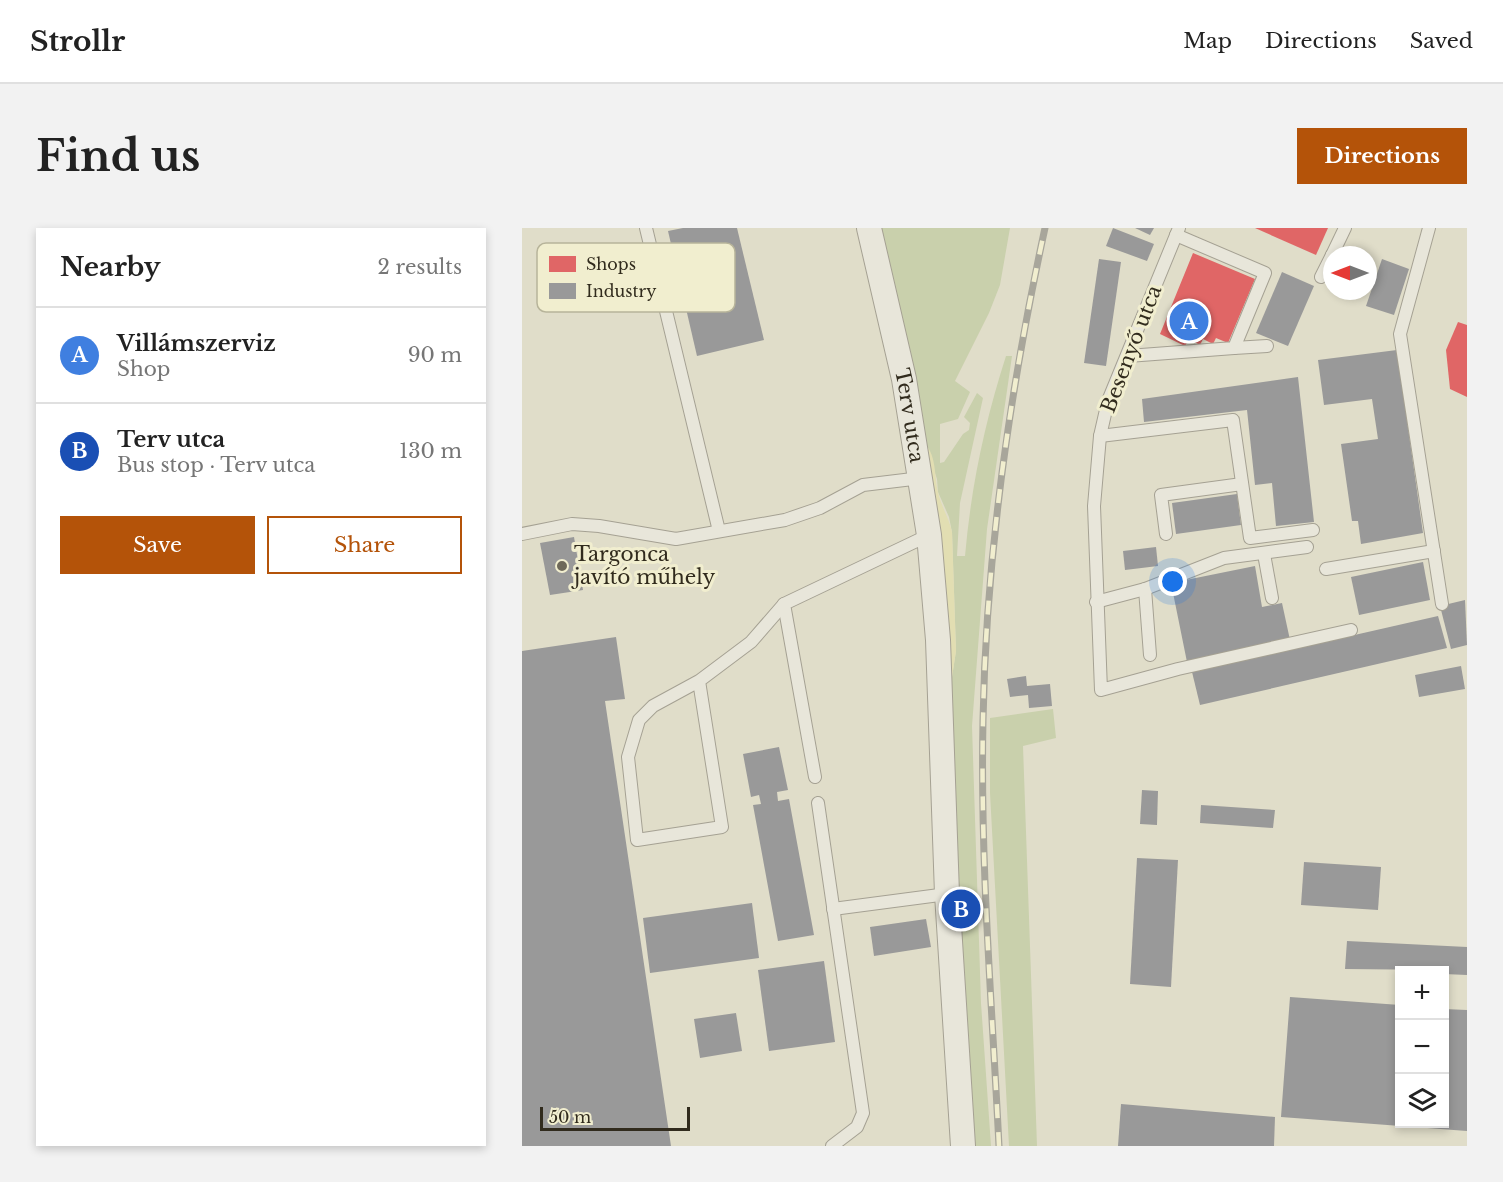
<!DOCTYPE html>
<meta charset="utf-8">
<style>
:root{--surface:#fff;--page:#f2f2f2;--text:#222;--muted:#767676;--line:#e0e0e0;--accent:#b45309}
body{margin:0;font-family:"Libre Baskerville",serif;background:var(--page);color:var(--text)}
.controls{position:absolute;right:18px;bottom:18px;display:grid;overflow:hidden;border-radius:0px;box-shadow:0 3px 9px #0003}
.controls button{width:54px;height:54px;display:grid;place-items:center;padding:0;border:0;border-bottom:2px solid var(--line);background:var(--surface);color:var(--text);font:30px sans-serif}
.compass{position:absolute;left:801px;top:18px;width:54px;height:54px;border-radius:50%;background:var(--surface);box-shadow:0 3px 9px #0003;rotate:270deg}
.scale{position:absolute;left:18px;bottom:15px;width:150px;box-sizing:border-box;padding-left:6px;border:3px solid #312b1d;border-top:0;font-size:16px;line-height:21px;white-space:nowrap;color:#312b1d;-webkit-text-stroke:4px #f1eecf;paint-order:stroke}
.you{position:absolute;left:651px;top:354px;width:21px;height:21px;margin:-15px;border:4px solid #fff;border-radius:50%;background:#1a73e8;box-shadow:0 0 0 9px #1a73e833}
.badge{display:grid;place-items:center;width:39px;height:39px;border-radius:50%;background:var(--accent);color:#fff;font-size:20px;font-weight:700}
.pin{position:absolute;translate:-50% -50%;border:3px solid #fff;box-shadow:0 2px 6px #0006}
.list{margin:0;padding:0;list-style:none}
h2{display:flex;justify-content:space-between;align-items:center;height:78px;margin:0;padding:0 24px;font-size:26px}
h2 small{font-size:20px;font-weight:400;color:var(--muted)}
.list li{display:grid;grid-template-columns:39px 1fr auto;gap:18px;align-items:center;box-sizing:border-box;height:96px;padding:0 24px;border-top:2px solid var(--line)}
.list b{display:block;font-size:22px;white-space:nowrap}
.list p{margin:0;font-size:20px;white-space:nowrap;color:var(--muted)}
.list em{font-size:20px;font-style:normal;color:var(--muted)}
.actions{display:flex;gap:12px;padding:18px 24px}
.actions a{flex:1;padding:14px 0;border:2px solid var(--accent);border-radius:0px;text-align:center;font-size:21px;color:var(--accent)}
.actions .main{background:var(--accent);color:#fff}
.icon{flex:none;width:33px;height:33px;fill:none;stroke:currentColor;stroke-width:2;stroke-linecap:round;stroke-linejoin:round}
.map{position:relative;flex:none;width:945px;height:918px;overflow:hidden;border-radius:0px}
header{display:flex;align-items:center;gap:36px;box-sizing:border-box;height:84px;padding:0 30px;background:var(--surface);border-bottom:2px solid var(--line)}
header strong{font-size:28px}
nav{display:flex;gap:33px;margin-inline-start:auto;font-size:21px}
.intro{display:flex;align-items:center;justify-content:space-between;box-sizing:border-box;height:144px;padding:0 36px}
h1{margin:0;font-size:42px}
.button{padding:15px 27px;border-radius:0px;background:var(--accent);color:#fff;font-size:21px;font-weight:700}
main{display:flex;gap:36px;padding:0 36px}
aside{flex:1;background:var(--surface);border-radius:0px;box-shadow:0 3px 9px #0003}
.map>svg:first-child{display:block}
.green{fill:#c9d0ac}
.sand{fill:#e2deb2}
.shops{fill:#e06666}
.industry{fill:#999}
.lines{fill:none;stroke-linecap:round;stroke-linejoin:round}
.lane-casing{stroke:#a5a193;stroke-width:14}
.street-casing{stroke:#a5a193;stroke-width:26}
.lane{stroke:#e8e6da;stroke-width:12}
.street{stroke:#e8e6da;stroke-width:24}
.rail-casing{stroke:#a8a69b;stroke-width:7}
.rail{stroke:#f1eecf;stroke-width:4.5;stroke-dasharray:14;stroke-linecap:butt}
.poi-dot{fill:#6e6959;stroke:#f1eecf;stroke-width:2}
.labels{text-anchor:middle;stroke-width:6;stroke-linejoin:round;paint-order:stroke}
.street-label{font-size:20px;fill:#312b1d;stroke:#f1eecf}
.poi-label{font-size:20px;fill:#312b1d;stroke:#f1eecf;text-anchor:start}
.key{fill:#f1eecf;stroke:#b7b49a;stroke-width:1.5}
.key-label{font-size:16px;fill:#312b1d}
</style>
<header>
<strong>Strollr</strong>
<nav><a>Map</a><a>Directions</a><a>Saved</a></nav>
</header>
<div class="intro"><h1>Find us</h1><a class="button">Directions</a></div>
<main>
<aside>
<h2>Nearby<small>2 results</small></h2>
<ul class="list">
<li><span class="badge" style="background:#3f7fe0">A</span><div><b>Villámszerviz</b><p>Shop</p></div><em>90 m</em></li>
<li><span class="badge" style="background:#1a4fb4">B</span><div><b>Terv utca</b><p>Bus stop · Terv utca</p></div><em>130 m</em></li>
</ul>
<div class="actions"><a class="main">Save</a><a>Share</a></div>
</aside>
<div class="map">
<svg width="945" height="918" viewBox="0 0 945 918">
<rect width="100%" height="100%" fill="#e0ddc9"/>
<g class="green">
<path d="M356,0H488L478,57L467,85L433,153L448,164L436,191L418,196V235L422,234L441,206L447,202L448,195L442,189L455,165L461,170L438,275L435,328H443C449,259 463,193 484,128H490L465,301L450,498L459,775L469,918H446L429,477L426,475L434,423L430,304L427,289L416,264L415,251L403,215Z"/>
<path d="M531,481L534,510L501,518L515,918H487L468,565V490Z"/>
</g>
<path class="sand" d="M403,215C415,230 412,247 416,264C419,278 427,290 430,304L434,423L426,475Z"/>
<g class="shops">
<path d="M733,0H806L794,27Z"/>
<path d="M671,25L733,51L706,115L694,110L691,116L681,111L678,117L667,111L663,118L638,106Z"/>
<path d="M936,94L945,97V169L928,161L924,122Z"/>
</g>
<g class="industry">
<path d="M161,0H215L242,112L175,128L146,3Z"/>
<path d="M591,0L632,16L625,33L584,18Z"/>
<path d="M613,0H632L628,7Z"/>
<path d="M577,31L599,34L584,138L562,135Z"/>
<path d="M860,31L887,41L872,87L844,78Z"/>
<path d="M760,44L792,58L766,118L734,105Z"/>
<path d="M875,122L901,305L839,316L836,293H830L819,216L856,211L850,171L802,177L796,132Z"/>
<path d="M776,149L792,294L754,298L750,255L733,257L725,182L622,194L620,171Z"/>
<path d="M715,266L719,297L654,306L650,275Z"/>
<path d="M52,309L61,362L28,367L18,315Z"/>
<path d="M634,319L636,338L603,342L601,323Z"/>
<path d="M901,334L908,372L837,387L829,349Z"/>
<path d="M733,338L740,379L760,375L768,412L665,434L649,355Z"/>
<path d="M943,372L945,417L929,421L918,378Z"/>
<path d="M916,388L925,420L678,477L670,444Z"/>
<path d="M94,409L103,471L83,473L149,918H0V423Z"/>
<path d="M939,438L943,461L897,469L893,447Z"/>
<path d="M504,448L505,458L528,456L530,478L507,480L506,467L488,469L485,451Z"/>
<path d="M257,519L266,562L255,564L256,573L267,571L292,707L256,713L231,577L239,576L237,567L229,569L221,526Z"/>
<path d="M620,562L636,563L635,597L618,596Z"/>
<path d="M679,577L753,582L751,600L678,595Z"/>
<path d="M615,630L656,632L649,759L608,756Z"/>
<path d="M782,634L859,639L856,682L779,677Z"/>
<path d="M230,675L237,730L128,745L121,690Z"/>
<path d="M404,691L409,719L352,728L348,699Z"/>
<path d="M825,713L945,719V747L922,746V742L823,741Z"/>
<path d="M302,733L313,814L247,823L236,742Z"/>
<path d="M768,769L878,777V896H922V781L945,782V903L759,889Z"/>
<path d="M214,785L220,823L178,830L172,791Z"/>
<path d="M599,876L753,889L752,918H596Z"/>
</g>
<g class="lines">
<g class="lane-casing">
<g id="lane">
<path d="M124,0L197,303"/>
<path d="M657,0L586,173L578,208L572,278L579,462L656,441L829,402"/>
<path d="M907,0L878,106L920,376"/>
<path d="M810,27L823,0"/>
<path d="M799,49L810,27"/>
<path d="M712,120L745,118"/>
<path d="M606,128L712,120L743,45L654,7"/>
<path d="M578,208L711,192L728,310L791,302"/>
<path d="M0,306L50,296L77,298L154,311L263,292L298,280L341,257L399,250"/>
<path d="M644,306L639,267L720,256"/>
<path d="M742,326L750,370"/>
<path d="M804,341L912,323"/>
<path d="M623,361L628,427"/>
<path d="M574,374L623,361L702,330L785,319"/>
<path d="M177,453L200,599L115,612L106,529L117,492L131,478L177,453L229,414L262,376"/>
<path d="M293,549L262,376L407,307"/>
<path d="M296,575L341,885L335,899L310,918"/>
<path d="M311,681L425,666"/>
</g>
</g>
<g class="street-casing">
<g id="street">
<path id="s1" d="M347,0L382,151L407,307L416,412L425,666L441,918"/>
</g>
</g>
<use href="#lane" class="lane"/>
<use href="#street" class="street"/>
<g class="rail-casing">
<path id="rail" d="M477,918C470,776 458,634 461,492C464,327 488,161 523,0"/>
</g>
<use href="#rail" class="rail"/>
</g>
<circle class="poi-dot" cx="40" cy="338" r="6"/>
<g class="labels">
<g class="street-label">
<text transform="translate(609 121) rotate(-69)" y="7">Besenyő utca</text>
<text dy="7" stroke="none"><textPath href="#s1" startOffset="192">Terv utca</textPath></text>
</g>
<g class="poi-label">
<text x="52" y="333">Targonca<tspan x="52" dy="23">javító műhely</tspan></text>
</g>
</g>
<rect x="15" y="15" width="198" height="69" rx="9" class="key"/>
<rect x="27" y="28" width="27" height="16" fill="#e06666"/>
<rect x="27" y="55" width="27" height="16" fill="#999"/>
<g class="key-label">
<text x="64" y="42">Shops</text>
<text x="64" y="69">Industry</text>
</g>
</svg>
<div class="controls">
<button>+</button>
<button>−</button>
<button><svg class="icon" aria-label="layers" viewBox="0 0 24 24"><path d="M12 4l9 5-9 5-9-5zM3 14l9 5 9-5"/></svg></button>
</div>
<svg class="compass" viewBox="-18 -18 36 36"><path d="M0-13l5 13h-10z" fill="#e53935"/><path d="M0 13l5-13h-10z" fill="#767676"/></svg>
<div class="scale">50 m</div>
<div class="you"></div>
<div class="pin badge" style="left:667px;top:93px;background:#3f7fe0">A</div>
<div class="pin badge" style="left:439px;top:681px;background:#1a4fb4">B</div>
</div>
</main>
